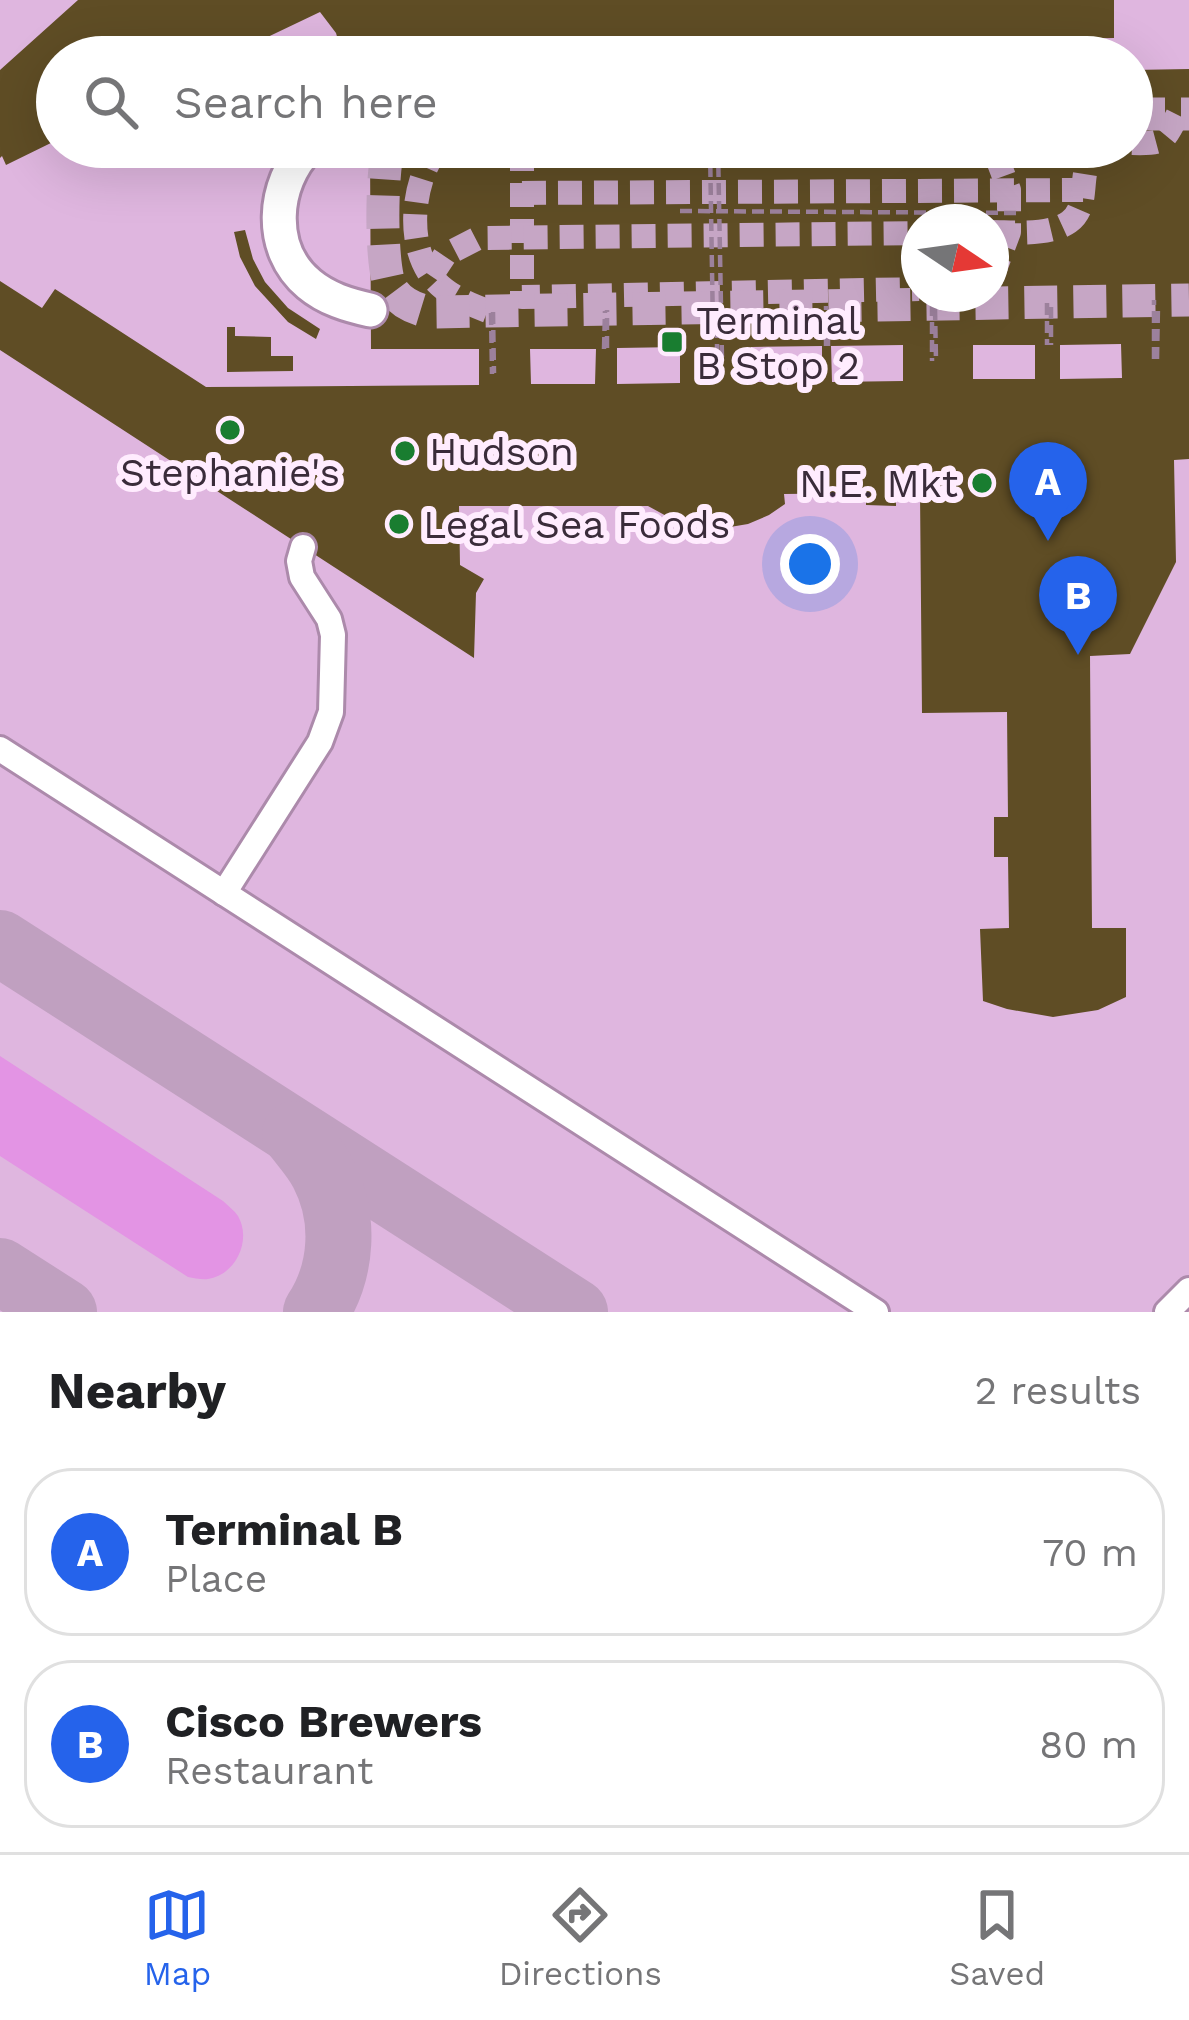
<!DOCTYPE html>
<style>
:root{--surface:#fff;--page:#f2f2f2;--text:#202124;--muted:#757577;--line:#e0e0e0;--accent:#2563eb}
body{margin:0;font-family:"Work Sans",sans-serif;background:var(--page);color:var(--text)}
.compass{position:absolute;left:901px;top:204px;width:108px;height:108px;border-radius:50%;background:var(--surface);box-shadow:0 12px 48px #0002;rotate:103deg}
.you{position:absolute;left:810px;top:564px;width:42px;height:42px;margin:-30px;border:9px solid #fff;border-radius:50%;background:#1a73e8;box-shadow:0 0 0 18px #1a73e833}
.badge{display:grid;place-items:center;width:78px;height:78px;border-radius:50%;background:var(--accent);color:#fff;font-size:39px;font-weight:700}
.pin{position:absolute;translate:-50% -99px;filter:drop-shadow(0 3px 6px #0008)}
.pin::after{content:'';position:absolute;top:63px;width:42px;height:36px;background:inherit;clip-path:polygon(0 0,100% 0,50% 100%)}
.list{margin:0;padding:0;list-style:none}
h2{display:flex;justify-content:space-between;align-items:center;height:156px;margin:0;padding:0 48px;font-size:51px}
h2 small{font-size:39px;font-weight:400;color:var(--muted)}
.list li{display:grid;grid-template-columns:78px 1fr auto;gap:36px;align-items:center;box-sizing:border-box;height:168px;margin:0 24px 24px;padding:0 24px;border:3px solid var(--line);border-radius:48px}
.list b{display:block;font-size:45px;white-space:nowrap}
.list p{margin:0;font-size:39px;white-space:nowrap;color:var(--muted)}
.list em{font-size:39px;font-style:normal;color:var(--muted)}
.icon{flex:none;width:66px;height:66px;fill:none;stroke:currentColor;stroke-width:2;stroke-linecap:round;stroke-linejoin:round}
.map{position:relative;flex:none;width:1189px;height:1312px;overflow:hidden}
.search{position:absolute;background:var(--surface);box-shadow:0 12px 48px #0002;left:36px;right:36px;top:36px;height:132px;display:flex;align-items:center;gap:30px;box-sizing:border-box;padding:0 42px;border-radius:66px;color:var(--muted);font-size:45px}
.sheet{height:540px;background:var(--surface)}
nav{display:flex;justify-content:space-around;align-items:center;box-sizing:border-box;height:168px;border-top:3px solid var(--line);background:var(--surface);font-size:33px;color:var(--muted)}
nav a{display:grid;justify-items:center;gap:6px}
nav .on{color:var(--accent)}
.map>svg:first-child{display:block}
.built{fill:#dfb6df;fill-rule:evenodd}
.green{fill:#e394e4}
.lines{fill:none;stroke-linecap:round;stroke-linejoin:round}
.taxiway{stroke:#c0a0c0;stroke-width:66}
.building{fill:#5f4d25;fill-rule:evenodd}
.minor-tunnel{stroke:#c6a6c5;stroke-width:24;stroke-dasharray:24 12;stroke-linecap:butt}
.major-tunnel{stroke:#c6a6c5;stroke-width:33;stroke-dasharray:33 16;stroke-linecap:butt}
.minor-casing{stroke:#ac8aab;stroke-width:30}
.major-casing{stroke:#ac8aab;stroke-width:39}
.path{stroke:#9c819c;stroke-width:4.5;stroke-dasharray:12 6;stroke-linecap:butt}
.minor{stroke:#fff;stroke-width:24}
.major{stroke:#fff;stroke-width:33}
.path-bridge{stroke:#9c819c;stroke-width:4.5;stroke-dasharray:12 6;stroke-linecap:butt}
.poi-dot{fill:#197d30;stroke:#ffecfe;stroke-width:4.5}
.labels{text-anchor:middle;stroke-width:12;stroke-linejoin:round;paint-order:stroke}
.poi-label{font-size:39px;fill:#3a2c3a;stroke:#ffecfe;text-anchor:start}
</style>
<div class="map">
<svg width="1189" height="1312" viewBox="0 0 1189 1312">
<rect width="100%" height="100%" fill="#e9c4e8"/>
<path class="built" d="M0,0H1189V1312H0ZM57,57H1132V147H57ZM919,222H991V294H919Z"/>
<path class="green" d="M0,1056L223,1201C228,1206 234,1210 238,1216C252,1240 236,1275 208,1279C202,1280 194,1278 188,1277L0,1156Z"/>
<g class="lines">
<g class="taxiway">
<path d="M0,943L575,1312"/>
<path d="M295,1134C305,1147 316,1159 323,1173C346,1217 343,1271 316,1312"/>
<path d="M0,1271L64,1312"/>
</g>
</g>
<g class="building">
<path d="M78,0H1114V38L1055,39V57H1004V39L856,40V57H790V41L617,43V57H562V43L399,45V57H370V47H340L336,33L320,12L226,57H57V140L6,165L2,156L0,158V70Z"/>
<path d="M1189,69V459L1174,460L1176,562L1130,654L1090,656L1092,928H1126V997L1098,1010L1053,1017L1007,1009L983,1001L980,929L1009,928L1008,857H994V817H1008L1007,712L922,713L920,492L896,493V506L866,505V493L784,494L785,504L769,515L748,524L718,529L681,524L648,506H459L460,565L484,579L476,593L474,658L0,350V281L42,308L55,289L206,387L479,385V349H371L370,147H1132V70ZM919,222H991V294H919ZM1121,344L1122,378L1060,379V345ZM903,345V381L832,382L831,346ZM973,345H1035V379H973ZM822,346V382H751V347ZM680,347V383L617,384V348ZM530,349H596L595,384H531Z"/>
<path d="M245,230L253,259L265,282L288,308L320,329L316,339L288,322L255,286L240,257L234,232Z"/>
<path d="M227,327H235V336L271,337V356H293V371L227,372Z"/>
</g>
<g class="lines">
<g class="minor-tunnel">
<path d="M1132,143C1164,144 1164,142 1178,114"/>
<path d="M438,147C413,179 405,242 432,277C446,295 469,304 490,312"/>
<path d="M522,147V297L919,289"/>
<path d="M522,193L1083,190"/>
<path d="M991,232C1014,232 1049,236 1069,222C1095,204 1071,161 1104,147"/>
<path d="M431,276L445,255L478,238L919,233"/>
<path d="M991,280L1009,232V190L993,147"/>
</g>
<g class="major-tunnel">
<path d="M1132,114H1189"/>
<path d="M389,147C381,168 380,269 391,288C400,303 415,309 430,312L1189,300"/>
</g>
<g class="minor-casing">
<g id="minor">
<path d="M0,749L876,1312"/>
<path d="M224,893L320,742L331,712L333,635L329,619L302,577L299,561L303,547"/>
<path d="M1167,1312L1189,1290"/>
</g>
</g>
<g class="major-casing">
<path id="major" d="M308,147C272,184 267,249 309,284C327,299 348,305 370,310"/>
</g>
<g class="path">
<path d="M710,147L713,330"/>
<path d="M718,147L722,359"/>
<path d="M680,211L1020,213"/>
<path d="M1051,307V345"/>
<path d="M935,308L936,360"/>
<path d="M491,313L492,374"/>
<path d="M828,346V309"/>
<path d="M604,349L605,311"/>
<path d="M1157,359L1158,306"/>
</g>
<use href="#minor" class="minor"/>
<use href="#major" class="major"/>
<g class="path-bridge">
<path d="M1047,303V345"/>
<path d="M932,304V361"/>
<path d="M717,308V359"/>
<path d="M493,312L494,373"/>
<path d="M826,346V306"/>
<path d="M607,348V310"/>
<path d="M1154,359V300"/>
</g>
</g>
<g class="poi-dot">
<rect x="660" y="330" width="24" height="24" rx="6"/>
<circle cx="230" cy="430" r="12"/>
<circle cx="405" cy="451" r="12"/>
<circle cx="982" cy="483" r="12"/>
<circle cx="399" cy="524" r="12"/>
</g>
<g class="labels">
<g class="poi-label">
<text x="696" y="334">Terminal<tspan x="696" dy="45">B Stop 2</tspan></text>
<text x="429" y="465">Hudson</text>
<text x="230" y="486" text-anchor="middle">Stephanie's</text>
<text x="958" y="497" text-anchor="end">N.E. Mkt</text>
<text x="423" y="538">Legal Sea Foods</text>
</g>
</g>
</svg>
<svg class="compass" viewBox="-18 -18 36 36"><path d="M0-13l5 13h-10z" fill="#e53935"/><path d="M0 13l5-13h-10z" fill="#757577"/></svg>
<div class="you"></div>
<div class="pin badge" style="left:1048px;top:541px">A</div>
<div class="pin badge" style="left:1078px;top:655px">B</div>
<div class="search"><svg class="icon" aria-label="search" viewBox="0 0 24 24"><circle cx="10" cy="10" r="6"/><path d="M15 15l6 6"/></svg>Search here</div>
</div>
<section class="sheet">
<h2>Nearby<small>2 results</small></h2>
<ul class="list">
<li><span class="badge">A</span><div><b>Terminal B</b><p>Place</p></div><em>70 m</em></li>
<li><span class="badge">B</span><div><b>Cisco Brewers</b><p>Restaurant</p></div><em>80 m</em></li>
</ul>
</section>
<nav>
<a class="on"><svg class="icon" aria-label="map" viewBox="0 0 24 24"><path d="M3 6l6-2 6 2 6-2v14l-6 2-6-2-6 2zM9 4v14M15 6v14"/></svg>Map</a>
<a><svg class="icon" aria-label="directions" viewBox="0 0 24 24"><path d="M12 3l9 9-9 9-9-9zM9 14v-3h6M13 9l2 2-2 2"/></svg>Directions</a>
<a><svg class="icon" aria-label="saved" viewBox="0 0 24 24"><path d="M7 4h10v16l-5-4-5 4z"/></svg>Saved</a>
</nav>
